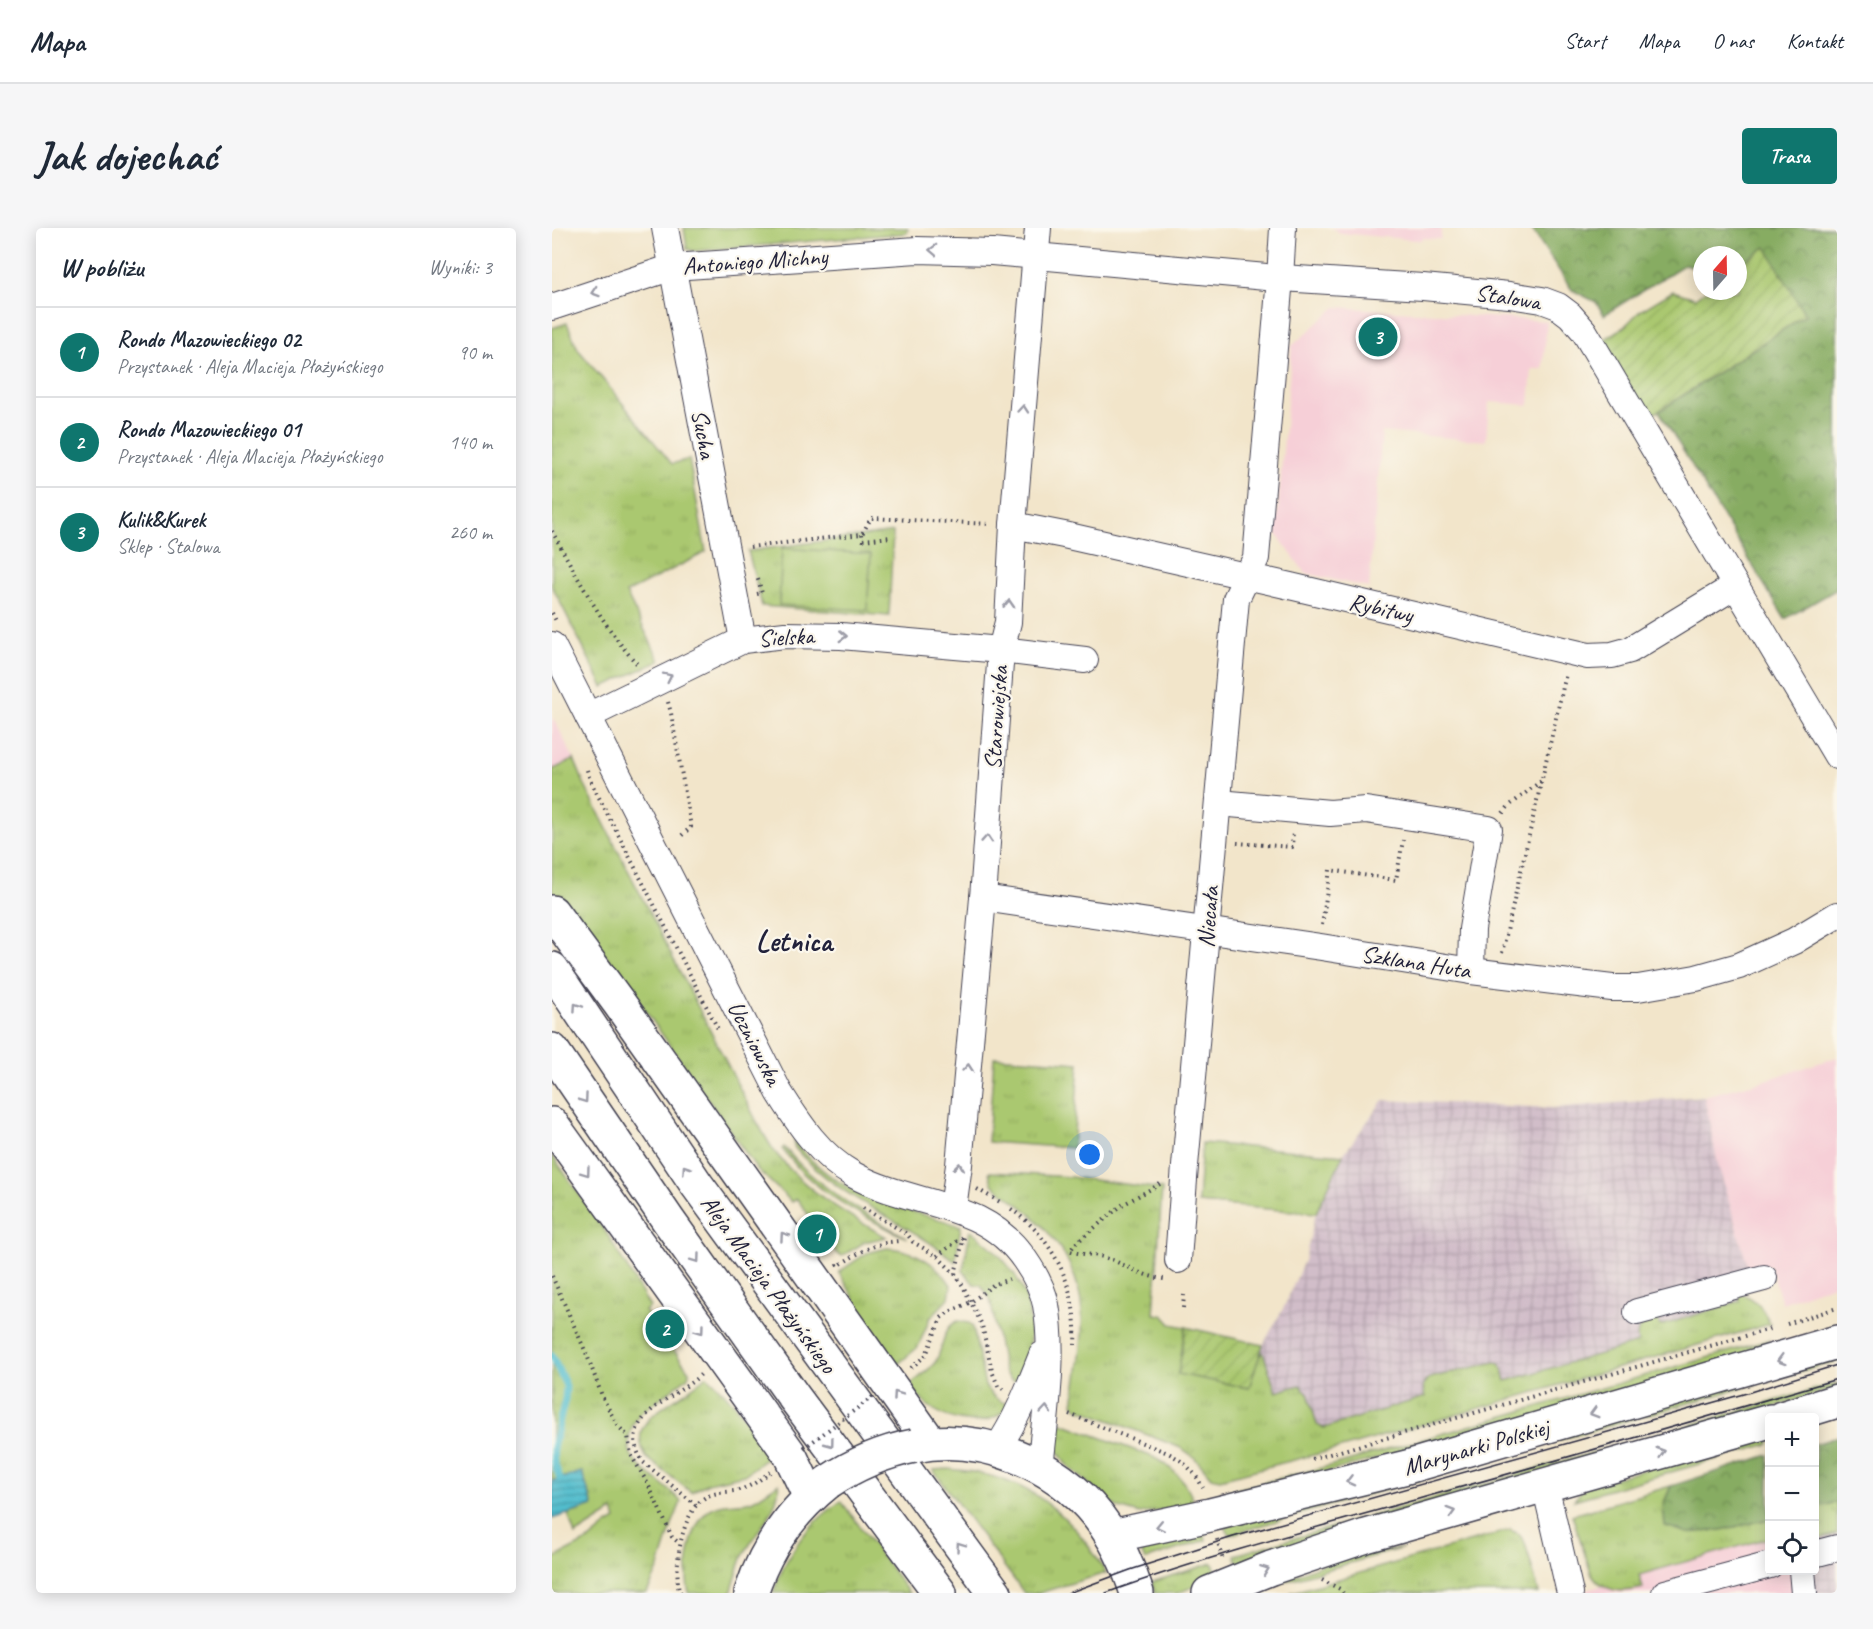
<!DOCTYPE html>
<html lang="pl">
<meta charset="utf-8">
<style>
:root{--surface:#fff;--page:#f6f6f7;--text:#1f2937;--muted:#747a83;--line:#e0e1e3;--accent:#0f766e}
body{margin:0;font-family:Caveat,sans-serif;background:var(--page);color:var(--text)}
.controls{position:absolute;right:18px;bottom:18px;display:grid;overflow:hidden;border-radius:6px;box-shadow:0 3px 15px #0003}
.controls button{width:54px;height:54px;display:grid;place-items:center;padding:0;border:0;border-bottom:2px solid var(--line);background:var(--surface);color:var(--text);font:30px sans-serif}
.compass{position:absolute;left:1141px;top:18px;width:54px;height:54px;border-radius:50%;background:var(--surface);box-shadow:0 3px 15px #0003;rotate:20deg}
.you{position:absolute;left:538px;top:927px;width:21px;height:21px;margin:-15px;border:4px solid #fff;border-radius:50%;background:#1a73e8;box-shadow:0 0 0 9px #1a73e833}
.badge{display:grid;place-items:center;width:39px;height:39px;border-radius:50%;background:var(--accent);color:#fff;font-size:20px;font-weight:700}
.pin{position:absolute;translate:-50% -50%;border:3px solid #fff;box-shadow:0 2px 6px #0006}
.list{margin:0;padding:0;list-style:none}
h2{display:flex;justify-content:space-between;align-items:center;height:78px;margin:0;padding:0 24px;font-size:26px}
h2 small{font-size:20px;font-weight:400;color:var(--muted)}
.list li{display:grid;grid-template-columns:39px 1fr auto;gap:18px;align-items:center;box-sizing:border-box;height:90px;padding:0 24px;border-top:2px solid var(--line)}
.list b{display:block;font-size:22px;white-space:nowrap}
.list p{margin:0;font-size:20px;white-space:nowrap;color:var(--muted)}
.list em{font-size:20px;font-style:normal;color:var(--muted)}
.icon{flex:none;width:33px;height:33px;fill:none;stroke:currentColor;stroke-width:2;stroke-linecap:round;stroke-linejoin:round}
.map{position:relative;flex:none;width:1285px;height:1365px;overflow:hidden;border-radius:6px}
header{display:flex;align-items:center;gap:36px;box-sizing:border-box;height:84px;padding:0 30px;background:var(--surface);border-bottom:2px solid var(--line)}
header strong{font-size:28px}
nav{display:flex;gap:33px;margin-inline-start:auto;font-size:21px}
.intro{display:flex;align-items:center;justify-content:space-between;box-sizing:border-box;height:144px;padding:0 36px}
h1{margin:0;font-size:42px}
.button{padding:15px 27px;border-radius:6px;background:var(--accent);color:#fff;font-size:21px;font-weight:700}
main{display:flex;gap:36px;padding:0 36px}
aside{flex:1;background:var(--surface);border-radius:6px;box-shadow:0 3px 15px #0003}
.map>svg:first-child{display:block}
.built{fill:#f6cfd7}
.industrial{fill:url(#industrial-grid)}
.grass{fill:url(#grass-tufts);stroke:#667555;stroke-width:1.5}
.forest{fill:url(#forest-crowns);stroke:#54674e;stroke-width:1.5}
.park{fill:#aac86f;stroke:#667555;stroke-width:1.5}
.garden{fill:url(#garden-furrows);stroke:#667555;stroke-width:1.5}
.water{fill:url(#water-rules);stroke:#3a7084;stroke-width:1.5}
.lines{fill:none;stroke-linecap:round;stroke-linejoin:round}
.stream{stroke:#52bdcd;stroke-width:7}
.minor-casing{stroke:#413f50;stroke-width:28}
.major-casing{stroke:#413f50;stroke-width:36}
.path{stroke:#413f50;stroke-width:4;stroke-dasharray:1.5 4.5;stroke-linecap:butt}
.minor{stroke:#fff;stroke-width:26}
.major{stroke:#fff;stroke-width:33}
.tram{stroke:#22223b;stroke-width:1.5}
.major-bridge-casing{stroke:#413f50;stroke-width:36;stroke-linecap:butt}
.path-bridge{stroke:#413f50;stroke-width:4;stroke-dasharray:1.5 4.5;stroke-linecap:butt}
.major-bridge{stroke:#fff;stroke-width:33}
.oneway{stroke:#9c9ca7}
.labels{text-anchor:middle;stroke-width:4.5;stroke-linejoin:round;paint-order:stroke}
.street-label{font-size:24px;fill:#22223b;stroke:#fbf7ec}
.district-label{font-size:30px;font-weight:bold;fill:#22223b;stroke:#fbf7ec}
</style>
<header>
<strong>Mapa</strong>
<nav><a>Start</a><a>Mapa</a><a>O nas</a><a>Kontakt</a></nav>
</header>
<div class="intro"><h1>Jak dojechać</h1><a class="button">Trasa</a></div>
<main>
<aside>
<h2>W pobliżu<small>Wyniki: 3</small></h2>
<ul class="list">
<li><span class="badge">1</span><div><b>Rondo Mazowieckiego 02</b><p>Przystanek · Aleja Macieja Płażyńskiego</p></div><em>90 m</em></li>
<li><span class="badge">2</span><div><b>Rondo Mazowieckiego 01</b><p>Przystanek · Aleja Macieja Płażyńskiego</p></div><em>140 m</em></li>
<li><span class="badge">3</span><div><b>Kulik&amp;Kurek</b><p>Sklep · Stalowa</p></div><em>260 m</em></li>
</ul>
</aside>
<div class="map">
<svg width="1285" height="1365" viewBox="0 0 1285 1365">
<defs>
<pattern id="industrial-grid" width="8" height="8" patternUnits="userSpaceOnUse" patternTransform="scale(1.5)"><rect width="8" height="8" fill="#d1bdc9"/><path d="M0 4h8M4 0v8" fill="none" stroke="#b3a2ae"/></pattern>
<pattern id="grass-tufts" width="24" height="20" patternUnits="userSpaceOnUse" patternTransform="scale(1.5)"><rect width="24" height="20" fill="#aac86f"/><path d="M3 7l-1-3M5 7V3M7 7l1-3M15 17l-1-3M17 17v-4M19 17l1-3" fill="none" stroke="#92ac61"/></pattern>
<pattern id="forest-crowns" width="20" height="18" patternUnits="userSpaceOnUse" patternTransform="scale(1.5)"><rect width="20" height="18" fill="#87ac62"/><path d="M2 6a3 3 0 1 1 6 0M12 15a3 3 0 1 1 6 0" fill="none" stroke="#6e8c52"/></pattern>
<pattern id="garden-furrows" width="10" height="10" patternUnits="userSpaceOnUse" patternTransform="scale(1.5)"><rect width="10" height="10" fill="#aac86f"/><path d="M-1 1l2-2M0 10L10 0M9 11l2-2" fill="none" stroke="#92ac61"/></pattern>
<pattern id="water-rules" width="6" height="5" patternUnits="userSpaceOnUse" patternTransform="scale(1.5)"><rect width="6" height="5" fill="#52bdcd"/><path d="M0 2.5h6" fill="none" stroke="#4499a8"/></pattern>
</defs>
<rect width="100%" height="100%" fill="#fbf7ec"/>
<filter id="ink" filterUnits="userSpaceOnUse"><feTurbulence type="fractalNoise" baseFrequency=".0167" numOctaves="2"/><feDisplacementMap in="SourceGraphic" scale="12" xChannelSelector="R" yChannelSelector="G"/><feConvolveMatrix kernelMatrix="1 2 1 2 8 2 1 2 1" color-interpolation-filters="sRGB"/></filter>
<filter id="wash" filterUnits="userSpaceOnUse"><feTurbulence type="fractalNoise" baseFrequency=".008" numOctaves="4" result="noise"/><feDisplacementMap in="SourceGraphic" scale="24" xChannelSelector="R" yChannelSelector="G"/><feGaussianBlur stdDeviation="1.35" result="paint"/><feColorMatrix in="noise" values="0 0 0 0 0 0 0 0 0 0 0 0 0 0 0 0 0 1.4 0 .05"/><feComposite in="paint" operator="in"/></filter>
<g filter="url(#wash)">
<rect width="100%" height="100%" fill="#f2e5ca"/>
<g class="built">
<path d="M780,0H889V11L870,10L869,12H864L788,5Z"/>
<path d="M784,79L995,93L991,141H980L977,177L937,174L934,213L830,204L817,360L753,345L724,305L740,118Z"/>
<path d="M0,487L22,531L0,542Z"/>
<path d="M1285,829V1055L1230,1075L1218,1038L1197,1043L1165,933L1152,868L1211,853Z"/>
<path d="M1217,1310L1218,1342L1259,1343L1261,1365H1024Z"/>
</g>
<g class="industrial">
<path d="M1152,868L1165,933L1197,1043L1181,1048L1197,1103L793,1219L697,1160L711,1117L733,1077L753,1030L764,985L791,927L831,872L1001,880Z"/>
<path d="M1285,1291V1365H1261L1263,1297Z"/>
</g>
<g class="grass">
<path d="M15,95L26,121L120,236L137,231L154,324L74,365L108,433L51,459L0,358V100Z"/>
<path d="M341,304L337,388L210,378L196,323Z"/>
<path d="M22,531L34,560L205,894C212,906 218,919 227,929C256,965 295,986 334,1009L313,1014L290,1028L285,1026L245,971L240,974L205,941L59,734L0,662V542Z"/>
<path d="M442,829L527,835L521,920L436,914Z"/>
<path d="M242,913C290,973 342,976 409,998L403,1034C390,1021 373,1012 358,1002C317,978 273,956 242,919Z"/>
<path d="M650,915L791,927L764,985L646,975Z"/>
<path d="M232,919C265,960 310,984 355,1010C322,995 273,968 248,942C242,935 236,928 230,921Z"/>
<path d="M0,927L57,1009L98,1079L93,1083L137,1143V1146L135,1150L87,1186C54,1236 107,1245 129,1274L121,1294L107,1339L95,1365H0V1334L2,1330L37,1312L55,1297L64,1292L61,1283L23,1307L16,1286L41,1278L30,1244L0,1253Z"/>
<path d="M437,944L519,949L610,961L602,1086L611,1087L619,1096L634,1099L626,1146L697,1160L706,1130L711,1124L724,1164L748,1157L756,1165L765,1197L772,1200L873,1169C871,1160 869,1155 878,1150L943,1134L949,1137L954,1153L1086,1115C1082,1099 1092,1095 1104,1087L1108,1098L1188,1073L1186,1066C1203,1067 1212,1082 1218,1096L793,1219L668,1251L659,1249L643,1230L629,1220L526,1180L521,1176C533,1096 544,1051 481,988C472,980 462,973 452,965C449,963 444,960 441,957C439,954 438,947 437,944Z"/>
<path d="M418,1002C477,1045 490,1086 469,1155L459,1152L452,1144L438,1070L429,1057L422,1056L411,1043Z"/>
<path d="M335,1020C361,1021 385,1035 399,1057L397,1070L378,1090L366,1119L345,1137L319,1100L287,1044L315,1025Z"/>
<path d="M406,1093L417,1095L421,1099L433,1158C439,1168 446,1173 458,1177C437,1203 399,1195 375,1177C369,1172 364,1165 359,1159L360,1158L359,1156C367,1149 378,1142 384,1133C392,1119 390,1099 406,1093Z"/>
<path d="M1217,1112L1213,1120L1026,1177L666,1273L665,1266L785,1236Z"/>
<path d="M1285,1127V1133L789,1274L677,1307L673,1298Z"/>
<path d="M155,1148C179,1169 204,1201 215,1230L192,1247L156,1255L139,1264L94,1229C78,1200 99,1188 120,1173C132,1165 144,1157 155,1148Z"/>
<path d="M1285,1155V1160L687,1339L683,1327Z"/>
<path d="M502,1192L601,1229C623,1241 635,1254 643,1277L588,1286L567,1280L558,1275L513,1235L504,1219Z"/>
<path d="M1217,1205V1216L1022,1272L1033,1259Z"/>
<path d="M396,1241C471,1246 517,1281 554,1345L487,1365H472L381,1242Z"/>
<path d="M227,1255C227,1284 203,1304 191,1328C186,1340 183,1353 179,1365H137C131,1342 138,1291 162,1279C174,1273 187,1277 199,1273C209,1269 218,1261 227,1255Z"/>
<path d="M1119,1258L1111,1277L1169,1302L1217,1291V1310L1087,1347L1091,1360C1070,1365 1052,1365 1039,1345L1020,1287Z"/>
<path d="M289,1273L357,1365H221C235,1325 254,1297 289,1273Z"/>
<path d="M1285,1274V1306L1263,1312V1280Z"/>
<path d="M651,1301L654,1312L593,1332L586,1318Z"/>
<path d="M958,1302L967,1306L973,1315L987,1365H738Z"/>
<path d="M851,1320L720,1357L706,1365H695L791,1329Z"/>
<path d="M661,1335L665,1349L626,1365H603L600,1354Z"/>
</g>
<g class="forest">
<path d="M979,0H1285V361L1233,391L1107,183L1253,87L1214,20L1186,37V27H1150V42L1133,36L1052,87L1044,74L1020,62Z"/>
<path d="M1285,1209V1274L1263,1280V1216Z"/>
<path d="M1217,1227V1291L1169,1302L1136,1305L1113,1298L1111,1277L1119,1258Z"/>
</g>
<g class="park">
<path d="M132,0H356L355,5L142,23L135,21Z"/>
<path d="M230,320L319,326L315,382L227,377Z"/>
</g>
<g class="garden">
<path d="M1214,19L1253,87L1107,183L1096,188L1050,113L1072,99L1088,83L1121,63L1143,70L1153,63H1186V37Z"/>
<path d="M634,1099L711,1117L697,1160L626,1146Z"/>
</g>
<path class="water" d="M30,1244L41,1278L0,1291V1253Z"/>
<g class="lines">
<path class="stream" d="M0,1128L14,1158L13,1171L1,1220L2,1234L8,1251"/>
</g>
</g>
<g filter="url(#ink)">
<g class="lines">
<g class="minor-casing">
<g id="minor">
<path d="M113,0L191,412"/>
<path d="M0,79L121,39L365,22L440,24L714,49L871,59L957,67L990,72L1006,78L1018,87L1032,103L1285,528"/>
<path d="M461,297L512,307L738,358L1036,428L1060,427L1078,422L1183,358"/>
<path d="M0,417L227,864C247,896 268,928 302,947C360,979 432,971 473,1032C482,1045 491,1061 494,1077C503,1126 493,1190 488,1240"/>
<path d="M36,488L191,412L233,407L289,408L449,422L533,432"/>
<path d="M667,575L778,585L814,582L937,601L920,701L919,743"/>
<path d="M431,670L769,719L919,743L1060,760H1086L1144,750L1187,738L1242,713L1285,687"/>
<path d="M401,980L407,937L431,670L449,422L456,394L461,297L486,0"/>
<path d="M626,1032L633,938L684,371L704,330L728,50L731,0"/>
<path d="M1085,1084L1212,1050"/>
<path d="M444,1222C464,1193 477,1160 490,1127"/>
<path d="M993,1257L1018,1365"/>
<path d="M1262,1326L1285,1320"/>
<path d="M1250,1342L1252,1365"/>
<path d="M1113,1365L1218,1337"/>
</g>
</g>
<g class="major-casing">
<g id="major">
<path d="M0,684L67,775L378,1214"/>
<path d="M0,741L145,957L443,1365"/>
<path d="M0,822L116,992L242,1169L388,1365"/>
<path d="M0,896L237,1225L258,1269"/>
<path d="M1230,1190L1285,1173"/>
<path d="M362,1218C429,1204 504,1235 546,1288C564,1311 576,1337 585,1365"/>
<path d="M560,1308L658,1287L855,1239L1285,1114"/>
<path d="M199,1365C213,1321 239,1284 275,1255"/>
<path d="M657,1365L719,1340L814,1308L1218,1193"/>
</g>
</g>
<g class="path">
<path d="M0,303C24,347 53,402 87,438"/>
<path d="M310,306L311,312L339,309"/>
<path d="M198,319L310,306L319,290L438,296"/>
<path d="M205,366L210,365L205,348"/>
<path d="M0,385L5,395"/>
<path d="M116,474L119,485L139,599L128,609"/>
<path d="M35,542L38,552L167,803"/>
<path d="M951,585L957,578L989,553"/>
<path d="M685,615L740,619L741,603"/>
<path d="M770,697L778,642L844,652L851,612"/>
<path d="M950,725L1014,446"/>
<path d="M608,956L570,977L523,1016L518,1023C530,1027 543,1026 555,1030C577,1038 588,1048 612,1051"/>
<path d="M425,961L448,974"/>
<path d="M311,980L355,1006L361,1014L385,1028L403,1046L411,1058L430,1097L440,1143L446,1158L451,1161"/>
<path d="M459,981C504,1012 526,1063 523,1117"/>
<path d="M385,1028L411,1009"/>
<path d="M285,1036L286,1038C307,1024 324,1014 349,1013"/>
<path d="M403,1046L412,1009"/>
<path d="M0,1048L35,1127L50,1168L65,1197L76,1208L79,1227L96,1256L120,1309L128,1316"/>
<path d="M631,1080L632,1067"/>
<path d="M1235,1096L1285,1080"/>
<path d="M359,1140L374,1127L389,1090L397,1084L419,1074L441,1057L457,1051"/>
<path d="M517,1186L616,1225C632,1233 643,1244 651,1260"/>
<path d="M760,1231L1218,1101"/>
<path d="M144,1277L91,1234C61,1188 126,1170 149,1146"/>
<path d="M665,1311L671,1332"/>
<path d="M770,1352L788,1361L791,1365"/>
<path d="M129,1365L127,1363C122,1338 129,1283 154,1269C165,1263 178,1265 190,1261C200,1258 209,1251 218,1244"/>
</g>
<use href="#minor" class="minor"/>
<use href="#major" class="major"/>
<g class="tram">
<path d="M516,1365L578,1342L681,1309L1195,1165L1285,1137"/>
<path d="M554,1365C662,1326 774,1297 884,1266C1018,1229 1152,1190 1285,1151"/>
</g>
<g class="major-bridge-casing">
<path id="major-bridge" d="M276,1254C303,1236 331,1224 362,1218"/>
</g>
<path class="path-bridge" d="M252,1220L323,1167"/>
<use href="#major-bridge" class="major-bridge"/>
</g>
<defs><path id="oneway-chevron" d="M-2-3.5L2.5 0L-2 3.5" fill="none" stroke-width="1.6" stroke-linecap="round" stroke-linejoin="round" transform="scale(1.5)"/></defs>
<g class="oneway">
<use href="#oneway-chevron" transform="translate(381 22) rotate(-178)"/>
<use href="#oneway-chevron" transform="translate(43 64) rotate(162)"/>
<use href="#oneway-chevron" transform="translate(471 181) rotate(-85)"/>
<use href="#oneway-chevron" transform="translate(457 376) rotate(-87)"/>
<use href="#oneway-chevron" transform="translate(291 408) rotate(3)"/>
<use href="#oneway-chevron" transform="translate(116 449) rotate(-26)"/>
<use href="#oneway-chevron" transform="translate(435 611) rotate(-86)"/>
<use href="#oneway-chevron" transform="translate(25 779) rotate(-124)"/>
<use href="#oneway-chevron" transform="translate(416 840) rotate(-85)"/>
<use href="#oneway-chevron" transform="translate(32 871) rotate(55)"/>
<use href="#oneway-chevron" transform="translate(407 939) rotate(-83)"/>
<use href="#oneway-chevron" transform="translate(134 941) rotate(-124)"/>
<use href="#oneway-chevron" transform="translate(34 944) rotate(54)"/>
<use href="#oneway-chevron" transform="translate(232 1008) rotate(-125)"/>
<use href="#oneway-chevron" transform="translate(144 1031) rotate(54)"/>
<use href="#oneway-chevron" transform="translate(148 1102) rotate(54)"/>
<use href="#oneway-chevron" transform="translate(1229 1132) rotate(164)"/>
<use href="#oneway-chevron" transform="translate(345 1167) rotate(-125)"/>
<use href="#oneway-chevron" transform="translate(494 1182) rotate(-85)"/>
<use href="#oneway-chevron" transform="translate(1042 1185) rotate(164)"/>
<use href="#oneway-chevron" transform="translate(278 1215) rotate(53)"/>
<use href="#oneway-chevron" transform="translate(1109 1224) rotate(-16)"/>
<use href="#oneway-chevron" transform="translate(798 1253) rotate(166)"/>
<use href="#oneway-chevron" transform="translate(899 1284) rotate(-16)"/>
<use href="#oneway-chevron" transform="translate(608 1298) rotate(168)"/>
<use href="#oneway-chevron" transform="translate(408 1318) rotate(-126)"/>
<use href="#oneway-chevron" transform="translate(713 1342) rotate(-21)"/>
</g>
</g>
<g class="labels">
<g class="street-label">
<text transform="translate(203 33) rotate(-4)" y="8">Antoniego Michny</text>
<text transform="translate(956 69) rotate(9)" y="8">Stalowa</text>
<text transform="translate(152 206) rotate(80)" y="8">Sucha</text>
<text transform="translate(829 380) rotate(13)" y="8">Rybitwy</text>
<text transform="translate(234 409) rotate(-3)" y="8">Sielska</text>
<text transform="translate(444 490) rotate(-86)" y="8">Starowiejska</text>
<text transform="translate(656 689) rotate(-85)" y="8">Niecała</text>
<text transform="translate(864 734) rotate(9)" y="8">Szklana Huta</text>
<text transform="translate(203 815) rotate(63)" y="8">Uczniowska</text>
<text transform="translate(217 1056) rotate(54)" y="8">Aleja Macieja Płażyńskiego</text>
<text transform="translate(924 1219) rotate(-16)" y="8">Marynarki Polskiej</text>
</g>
<g class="district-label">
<text x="242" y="723">Letnica</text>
</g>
</g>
</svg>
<div class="controls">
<button>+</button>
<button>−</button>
<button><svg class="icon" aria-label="locate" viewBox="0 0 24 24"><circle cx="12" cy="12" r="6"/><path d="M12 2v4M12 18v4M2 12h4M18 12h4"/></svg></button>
</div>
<svg class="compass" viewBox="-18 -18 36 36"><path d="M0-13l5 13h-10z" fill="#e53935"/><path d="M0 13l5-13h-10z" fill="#747a83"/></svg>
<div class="you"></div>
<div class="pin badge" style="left:265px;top:1006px">1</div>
<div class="pin badge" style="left:113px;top:1101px">2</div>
<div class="pin badge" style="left:826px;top:109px">3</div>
</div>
</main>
